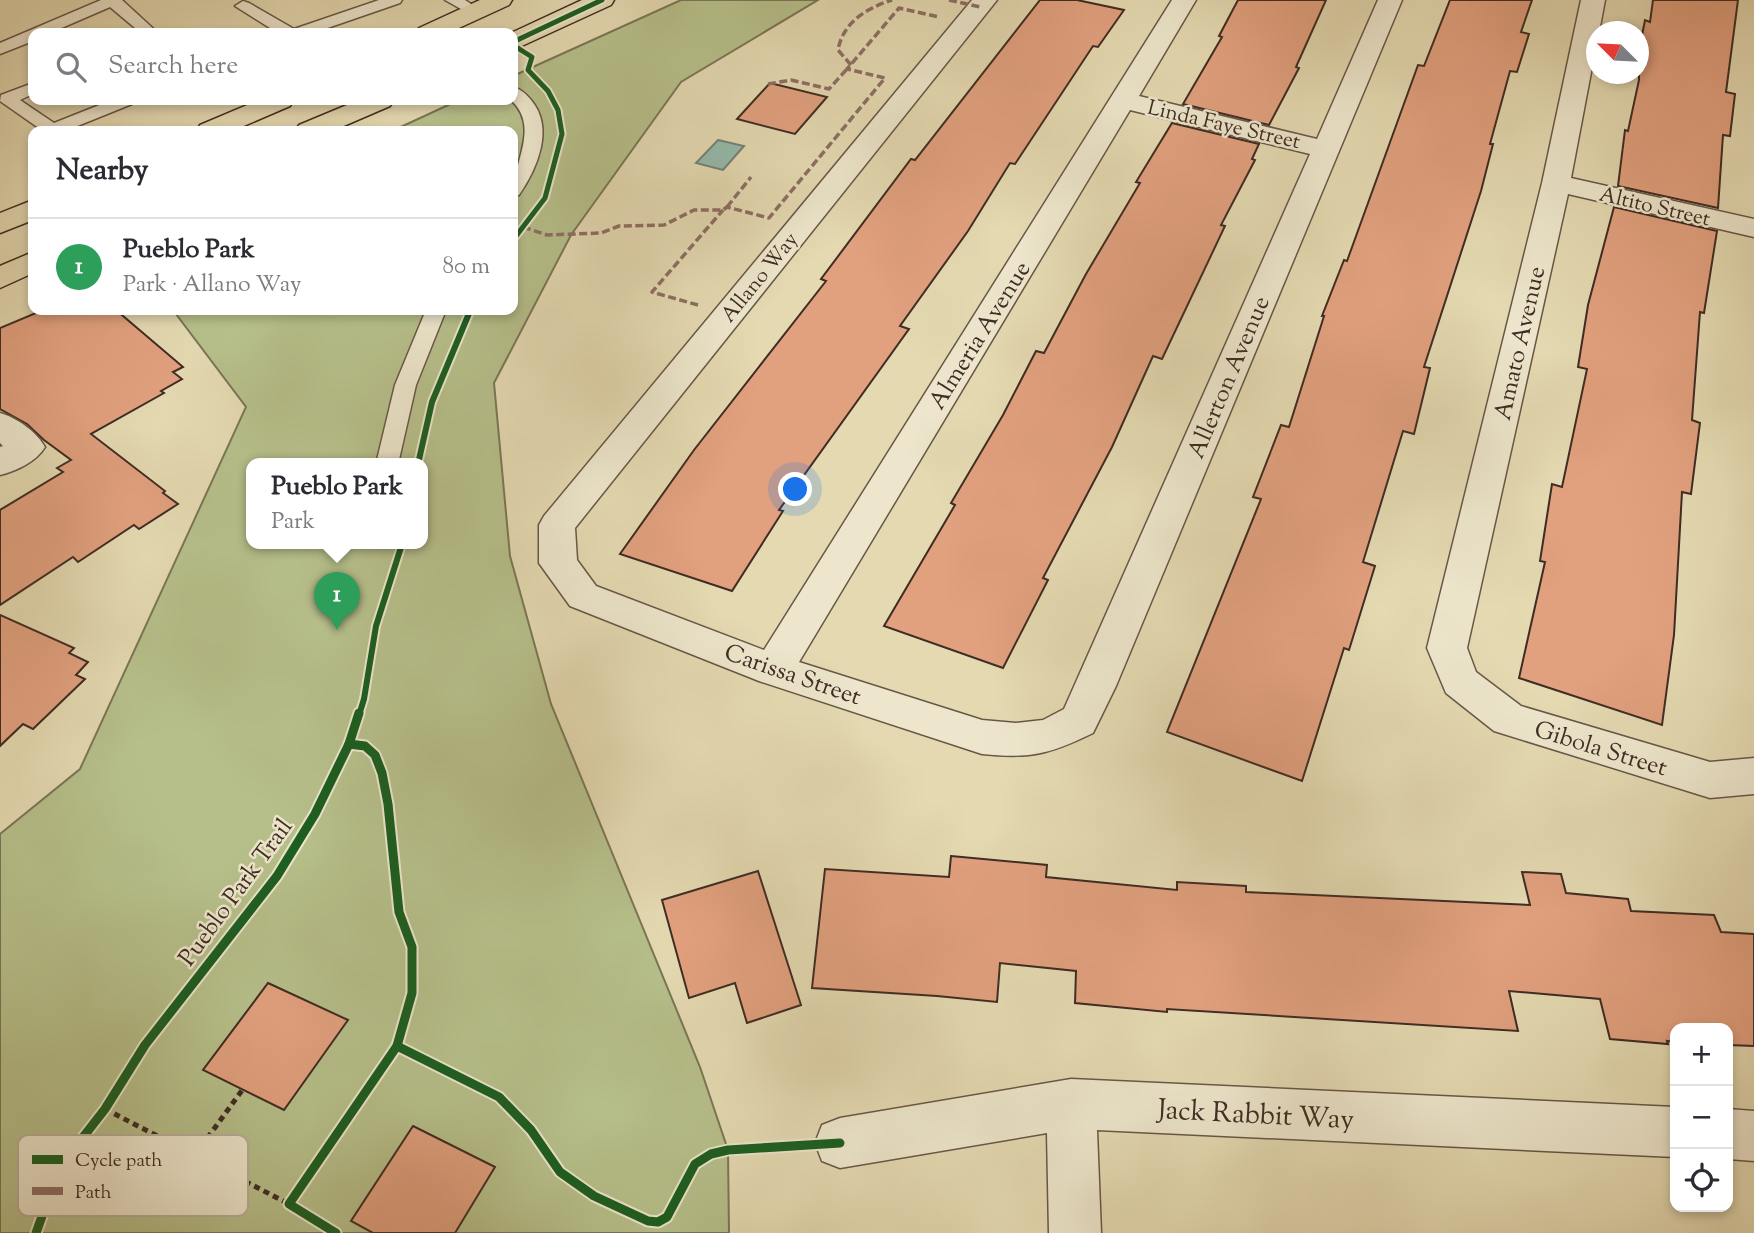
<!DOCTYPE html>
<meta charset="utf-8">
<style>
:root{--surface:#fff;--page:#f7f7f7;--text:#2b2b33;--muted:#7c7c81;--line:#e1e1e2;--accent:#8f2418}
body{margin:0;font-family:"Sorts Mill Goudy",serif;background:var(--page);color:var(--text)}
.controls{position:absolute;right:21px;bottom:21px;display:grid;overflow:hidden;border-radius:14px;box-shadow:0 4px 10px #0003}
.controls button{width:63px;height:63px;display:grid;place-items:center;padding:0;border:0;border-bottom:2px solid var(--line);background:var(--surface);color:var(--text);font:35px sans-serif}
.compass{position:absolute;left:1586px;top:21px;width:63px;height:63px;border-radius:50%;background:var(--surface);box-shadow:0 4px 10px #0003;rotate:294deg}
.you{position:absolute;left:796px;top:490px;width:24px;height:24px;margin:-18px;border:5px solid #fff;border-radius:50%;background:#1a73e8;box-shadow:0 0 0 10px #1a73e833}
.badge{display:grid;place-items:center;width:46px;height:46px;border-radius:50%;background:var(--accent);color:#fff;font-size:23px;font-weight:700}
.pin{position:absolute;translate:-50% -58px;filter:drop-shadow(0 2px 4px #0008)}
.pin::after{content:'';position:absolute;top:37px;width:24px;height:21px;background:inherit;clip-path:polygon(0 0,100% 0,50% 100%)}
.popup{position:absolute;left:246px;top:458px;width:182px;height:91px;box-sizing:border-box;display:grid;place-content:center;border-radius:14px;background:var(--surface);filter:drop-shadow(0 2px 5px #0005);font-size:23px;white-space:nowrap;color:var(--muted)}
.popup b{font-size:26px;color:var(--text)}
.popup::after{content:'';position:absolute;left:50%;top:100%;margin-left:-14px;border:14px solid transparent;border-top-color:var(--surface)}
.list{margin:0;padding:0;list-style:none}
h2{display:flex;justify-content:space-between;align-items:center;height:91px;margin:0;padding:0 28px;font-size:30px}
h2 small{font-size:23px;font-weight:400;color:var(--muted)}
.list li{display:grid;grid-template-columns:46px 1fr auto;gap:21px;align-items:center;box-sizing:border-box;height:98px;padding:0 28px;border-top:2px solid var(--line)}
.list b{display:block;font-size:26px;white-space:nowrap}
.list p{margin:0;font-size:23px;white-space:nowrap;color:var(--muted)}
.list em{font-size:23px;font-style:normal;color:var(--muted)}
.icon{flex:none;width:38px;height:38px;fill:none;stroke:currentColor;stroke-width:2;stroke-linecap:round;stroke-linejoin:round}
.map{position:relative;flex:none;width:1754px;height:1233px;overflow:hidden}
.search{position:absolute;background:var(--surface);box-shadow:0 4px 10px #0003;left:28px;top:28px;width:490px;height:77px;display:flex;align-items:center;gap:18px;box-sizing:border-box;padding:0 24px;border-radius:14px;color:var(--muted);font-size:26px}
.panel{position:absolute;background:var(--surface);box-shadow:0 4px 10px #0003;left:28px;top:126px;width:490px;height:189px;border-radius:14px}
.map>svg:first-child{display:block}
.green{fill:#b6bf8a;stroke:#7a7657;stroke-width:2;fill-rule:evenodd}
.water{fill:#95baac;stroke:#738176;stroke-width:2}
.building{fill:#e1a07e;stroke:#3f2c24;stroke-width:2}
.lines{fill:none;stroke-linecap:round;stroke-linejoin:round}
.lane-casing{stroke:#685747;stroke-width:3}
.street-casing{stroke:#685747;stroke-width:3}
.primary-casing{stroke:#3f2c24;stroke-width:3}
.path{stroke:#3f2c24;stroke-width:5;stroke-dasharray:6 4.5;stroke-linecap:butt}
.lane{fill:#ede6cc;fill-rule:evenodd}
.street{fill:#ede6cc;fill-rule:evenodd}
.primary{fill:#e4d9b1;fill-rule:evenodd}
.quiet{stroke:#8d6e63;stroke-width:3.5;stroke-dasharray:8 3.5;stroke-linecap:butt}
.cycleway-far2-casing{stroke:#ede6cc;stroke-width:9}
.cycleway-far1-casing{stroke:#ede6cc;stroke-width:10}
.cycleway-casing{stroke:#ede6cc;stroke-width:13}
.cycleway-far2{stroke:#1b5e20;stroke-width:5}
.cycleway-far1{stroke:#1b5e20;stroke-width:6}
.cycleway{stroke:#1b5e20;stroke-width:9}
.labels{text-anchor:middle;stroke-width:5;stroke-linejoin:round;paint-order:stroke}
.far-street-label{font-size:21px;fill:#3f2c24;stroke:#ede6cc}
.street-label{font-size:24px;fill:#3f2c24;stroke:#ede6cc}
.near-street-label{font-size:28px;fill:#3f2c24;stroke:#ede6cc}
.key{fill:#ede6cc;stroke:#b9ae9a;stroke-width:2}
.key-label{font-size:19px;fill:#3f2c24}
</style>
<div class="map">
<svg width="1754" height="1233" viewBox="0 0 1754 1233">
<rect width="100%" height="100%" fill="#e4d9b1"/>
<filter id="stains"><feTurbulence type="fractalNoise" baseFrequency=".00286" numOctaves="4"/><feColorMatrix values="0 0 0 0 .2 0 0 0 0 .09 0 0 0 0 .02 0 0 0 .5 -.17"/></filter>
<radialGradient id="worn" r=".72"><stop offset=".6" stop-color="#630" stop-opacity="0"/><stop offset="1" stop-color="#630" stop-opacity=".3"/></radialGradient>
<path class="green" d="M681,0H818L681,82L571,235L494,383L510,556L551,704L700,1067L728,1150L729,1233H0V834L80,769L246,407L173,310H513V131H392L459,100H513V76ZM251,464H423V544H251Z"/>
<path class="water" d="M718,140L744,146L723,170L696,163Z"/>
<g class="building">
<path d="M1040,0H1077L1124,10L1098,47L1093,46L1015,164L1010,163L968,231L900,326L909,329L779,510L783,511L732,591L620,554L694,450L826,281L821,279L911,159L915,160Z"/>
<path d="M1238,0H1326L1296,67L1299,68L1269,125L1183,104L1222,37L1219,36Z"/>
<path d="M1450,0H1532L1521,32L1529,34L1517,72L1510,71L1490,144H1493L1481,191L1424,367L1430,368L1414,434L1403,431L1363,562L1375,566L1349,650L1344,648L1302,781L1167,732L1261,499L1253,497L1281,425L1289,427L1324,316H1322L1344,260L1347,261L1418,65L1424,66Z"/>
<path d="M1653,0H1738L1726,92L1735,94L1730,136L1723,135L1718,208L1618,186L1625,130L1628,131L1639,80V50L1645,20L1650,22Z"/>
<path d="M770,83L827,97L795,134L737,119Z"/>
<path d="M1172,123L1259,144L1252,159L1255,160L1221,225L1225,226L1162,359L1153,356L1112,447L1043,578L1048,580L1003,668L884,626L955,505L951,503L1003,415L1036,351L1044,353L1086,274L1140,183L1136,182Z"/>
<path d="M1614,207L1717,231L1704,313L1700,312L1692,420L1700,423L1691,494L1682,492L1674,635L1662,725L1519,678L1545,562L1540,561L1552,484L1562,487L1587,369L1578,367L1588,305Z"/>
<path d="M43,310H116L183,367L173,372L182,379L161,391L164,393L91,434L165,491L163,493L178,504L139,529L134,525L78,562L73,557L0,605V510L63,472L57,468L71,460L44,440L27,424L0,409V328Z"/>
<path d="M0,615L74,648L69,653L88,662L76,675L85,679L33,729L23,724L0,746Z"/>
<path d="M951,856L1047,865L1046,877L1177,890V882L1246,886V892L1530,905L1522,872L1561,874L1566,893L1628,899L1631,911L1714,915L1721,932L1754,934V1046L1728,1045V1028H1675V1042L1667,1041L1668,1044L1610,1039L1600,999L1509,991L1518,1031L1167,1009V1012L1075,1003L1076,971L1000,963L997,1002L937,996L812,988L825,869L949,877Z"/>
<path d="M758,871L801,1005L747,1023L735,983L689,998L662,900Z"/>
<path d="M268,983L348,1020L284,1110L203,1070Z"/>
<path d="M413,1126L495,1167L455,1233H373L351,1221Z"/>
</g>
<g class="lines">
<g class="lane-casing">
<g id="lane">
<path d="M101,0H122L158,33H141L110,7L50,33H33V41L0,54V43Z"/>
<path d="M379,0H402L400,3L313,33H278L235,6L243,1L249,3L294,29Z"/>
<path d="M445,0H465L483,12L475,17Z"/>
<path d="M33,83V94L20,100L54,123L112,100H135L132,104L65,131H43L0,101L1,95Z"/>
<path d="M513,87C521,89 526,94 531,100C555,128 537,169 519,195L513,197C512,163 541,128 511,100Z"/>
<path d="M426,310H446L416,385L398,464H376L395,385Z"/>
</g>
</g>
<g class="street-casing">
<g id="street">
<path d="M972,0H997L575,528L577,560L596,586L764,650L1172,0H1196L1139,96L1317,139L1378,0H1402L1116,686L1093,733C1050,754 1031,759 982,754L759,681L570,606L539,563V525L544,516ZM1130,110L1310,154L1064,709L1043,720L1016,723L982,720L799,662Z"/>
<path d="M1581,0H1605L1599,32H1596V46L1571,178L1754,219V237L1568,194L1467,648L1476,672L1521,706L1710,762L1754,758V794L1710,798L1494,731L1446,693L1427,648L1542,183Z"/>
<path d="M0,413C17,418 36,431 45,447C36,462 16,471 0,475V447L3,446L0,443Z"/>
<path d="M1071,1079L1675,1107V1157L1097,1130L1101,1233H1049L1047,1133L840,1168L822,1161L815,1143L822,1125L840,1118Z"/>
<path d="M1728,1109L1754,1111V1161L1728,1159Z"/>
</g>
</g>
<g class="primary-casing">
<g id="primary">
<path d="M480,0H512L509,5L448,33H415L419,28Z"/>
<path d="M582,0H614L611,5L513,50L511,33Z"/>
<path d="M259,100H294L290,106L232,131H196L200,125Z"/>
<path d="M359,100H394L390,106L332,131H295L299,125Z"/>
<path d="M33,200V220L0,233V213Z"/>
<path d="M33,252V273L0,288V266Z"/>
</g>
</g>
<g class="path">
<path d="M105,1109L289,1204"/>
<path d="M195,1155L243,1089"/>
</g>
<use href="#lane" class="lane"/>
<use href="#street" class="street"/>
<use href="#primary" class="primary"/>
<g class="quiet">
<path d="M949,0L980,7"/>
<path d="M851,65L838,50C843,22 867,8 892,0"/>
<path d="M768,84L791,80L829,89L847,69"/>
<path d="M727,207L751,177"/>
<path d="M523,227L547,235L601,233L619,226L664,225L694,210H723L727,207L769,218L885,78L847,69L899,8L939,17"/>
<path d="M698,305L652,292L723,210"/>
</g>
<g class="cycleway-far2-casing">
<g id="cycleway-far2">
<path d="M513,42L602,0"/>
<path d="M513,45L532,57L528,70L548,91L558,110L562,134L545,198L513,240"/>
<path d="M469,313L470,310"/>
</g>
</g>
<g class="cycleway-far1-casing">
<g id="cycleway-far1">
<path d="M418,464L432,402L470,311"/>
<path d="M359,715L364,699L376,626L402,544"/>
</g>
</g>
<g class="cycleway-casing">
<g id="cycleway">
<path d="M397,1046L499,1097L531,1130L560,1172L594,1196L648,1221L658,1222L667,1217L695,1164L711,1154L728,1150L840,1143"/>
<path d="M36,1233L51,1191L73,1150L105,1109L145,1045L277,876L315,814L349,744L359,713"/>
<path d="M336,1233L289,1204L397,1046L412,993V947L399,912L388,804L382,773L375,755L365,746L349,744"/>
</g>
</g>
<use href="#cycleway-far2" class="cycleway-far2"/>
<use href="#cycleway-far1" class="cycleway-far1"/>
<use href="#cycleway" class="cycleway"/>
</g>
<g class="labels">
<g class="far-street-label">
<text transform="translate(1224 124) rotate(13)" y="7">Linda Faye Street</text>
<text transform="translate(1655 206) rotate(13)" y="7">Altito Street</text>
<text transform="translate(759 277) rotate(-51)" y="7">Allano Way</text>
</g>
<g class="street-label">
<text transform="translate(979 335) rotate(-58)" y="8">Almeria Avenue</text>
<text transform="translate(1519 343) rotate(-77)" y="8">Amato Avenue</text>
<text transform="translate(1228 377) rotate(-67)" y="8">Allerton Avenue</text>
<text transform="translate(793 674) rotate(19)" y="8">Carissa Street</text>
<text transform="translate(1601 748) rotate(17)" y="8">Gibola Street</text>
<text transform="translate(235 892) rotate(-54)" y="8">Pueblo Park Trail</text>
</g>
<g class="near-street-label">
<text transform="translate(1256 1113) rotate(3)" y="10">Jack Rabbit Way</text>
</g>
</g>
<rect x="18" y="1135" width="230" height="81" rx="10" class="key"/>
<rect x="32" y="1155" width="31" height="9" fill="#1b5e20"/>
<rect x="32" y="1187" width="31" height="8" fill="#8d6e63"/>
<g class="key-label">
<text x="75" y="1166">Cycle path</text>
<text x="75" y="1198">Path</text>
</g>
<rect width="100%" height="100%" filter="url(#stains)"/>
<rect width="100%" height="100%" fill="url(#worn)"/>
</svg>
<div class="controls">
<button>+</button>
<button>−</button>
<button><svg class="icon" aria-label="locate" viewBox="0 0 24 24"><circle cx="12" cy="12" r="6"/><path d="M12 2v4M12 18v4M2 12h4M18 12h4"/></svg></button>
</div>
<svg class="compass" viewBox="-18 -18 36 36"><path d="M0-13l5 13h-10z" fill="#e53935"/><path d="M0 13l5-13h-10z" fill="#7c7c81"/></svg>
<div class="you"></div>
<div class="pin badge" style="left:337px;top:630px;background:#2e9e5b">1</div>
<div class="popup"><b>Pueblo Park</b>Park</div>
<div class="search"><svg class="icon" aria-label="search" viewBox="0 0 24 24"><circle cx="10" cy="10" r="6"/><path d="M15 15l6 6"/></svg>Search here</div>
<section class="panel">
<h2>Nearby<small></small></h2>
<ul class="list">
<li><span class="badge" style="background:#2e9e5b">1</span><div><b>Pueblo Park</b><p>Park · Allano Way</p></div><em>80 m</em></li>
</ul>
</section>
</div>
